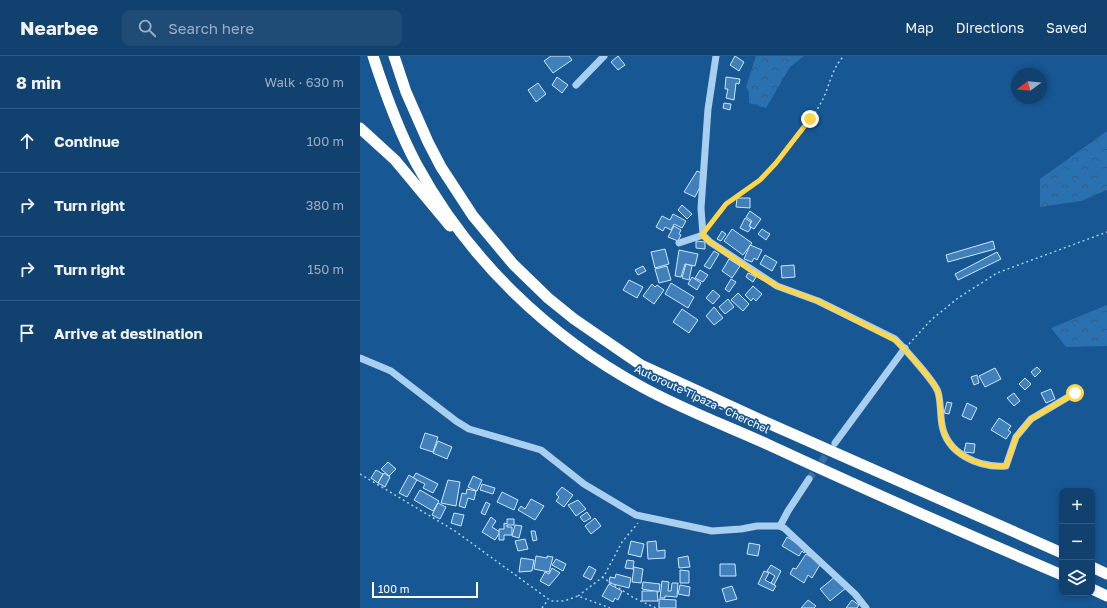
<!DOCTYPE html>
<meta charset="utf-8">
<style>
:root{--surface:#11416f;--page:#1e4c77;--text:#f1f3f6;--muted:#9cafc3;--line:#305a82}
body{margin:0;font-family:"Golos Text",sans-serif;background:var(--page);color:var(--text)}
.controls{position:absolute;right:12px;bottom:12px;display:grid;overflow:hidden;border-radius:8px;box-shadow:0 2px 6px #0003}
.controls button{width:36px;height:36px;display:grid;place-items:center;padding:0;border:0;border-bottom:1px solid var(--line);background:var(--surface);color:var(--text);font:20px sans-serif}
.compass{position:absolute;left:651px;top:12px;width:36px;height:36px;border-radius:50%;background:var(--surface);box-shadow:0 2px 6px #0003;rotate:254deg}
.scale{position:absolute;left:12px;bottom:10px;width:106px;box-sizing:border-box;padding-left:4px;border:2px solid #fff;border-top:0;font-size:11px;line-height:14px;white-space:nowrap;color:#fff;-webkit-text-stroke:3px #175794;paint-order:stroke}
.stop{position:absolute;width:12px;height:12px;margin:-9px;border:3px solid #ffd54a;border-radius:50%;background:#fff}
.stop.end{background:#ffd54a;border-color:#fff;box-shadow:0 1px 4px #0008}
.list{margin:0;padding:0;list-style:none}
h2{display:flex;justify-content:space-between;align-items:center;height:52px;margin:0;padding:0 16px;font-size:17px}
h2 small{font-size:13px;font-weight:400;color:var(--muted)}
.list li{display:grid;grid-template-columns:26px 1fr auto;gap:12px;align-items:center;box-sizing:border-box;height:64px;padding:0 16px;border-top:1px solid var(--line)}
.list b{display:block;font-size:15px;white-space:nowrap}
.list em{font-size:13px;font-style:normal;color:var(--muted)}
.icon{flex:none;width:22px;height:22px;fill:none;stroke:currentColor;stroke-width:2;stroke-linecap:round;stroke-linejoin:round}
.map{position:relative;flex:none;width:747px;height:552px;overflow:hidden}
header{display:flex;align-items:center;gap:24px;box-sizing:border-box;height:56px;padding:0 20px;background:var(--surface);border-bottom:1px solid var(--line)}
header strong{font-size:19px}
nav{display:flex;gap:22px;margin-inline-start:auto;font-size:14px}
.search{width:280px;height:36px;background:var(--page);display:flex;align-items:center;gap:10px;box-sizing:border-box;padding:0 14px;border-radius:8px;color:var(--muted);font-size:15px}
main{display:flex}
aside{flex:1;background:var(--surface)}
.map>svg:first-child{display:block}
.forest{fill:url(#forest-crowns)}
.building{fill:#4080bb;stroke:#cee6fb}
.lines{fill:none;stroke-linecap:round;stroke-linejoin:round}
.minor-tunnel{stroke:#3a70a4;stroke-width:7;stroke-dasharray:7 3.5;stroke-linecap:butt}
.path{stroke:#a8cef0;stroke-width:1.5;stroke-dasharray:2 3;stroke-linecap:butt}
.minor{stroke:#a8cef0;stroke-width:7}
.highway{stroke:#fff;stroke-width:11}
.route{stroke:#ffd54a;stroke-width:5}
.labels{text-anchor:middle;stroke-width:3.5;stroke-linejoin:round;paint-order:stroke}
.street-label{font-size:11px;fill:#fff;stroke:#175794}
</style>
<header>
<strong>Nearbee</strong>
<div class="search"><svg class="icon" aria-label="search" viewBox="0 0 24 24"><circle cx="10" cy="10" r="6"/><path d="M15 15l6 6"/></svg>Search here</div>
<nav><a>Map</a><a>Directions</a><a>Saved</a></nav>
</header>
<main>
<aside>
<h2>8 min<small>Walk · 630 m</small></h2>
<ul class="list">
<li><svg class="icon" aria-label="ahead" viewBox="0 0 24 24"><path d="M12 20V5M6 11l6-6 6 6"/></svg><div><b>Continue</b></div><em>100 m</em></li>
<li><svg class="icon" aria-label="right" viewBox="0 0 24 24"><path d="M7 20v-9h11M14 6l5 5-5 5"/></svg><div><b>Turn right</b></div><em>380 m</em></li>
<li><svg class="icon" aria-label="right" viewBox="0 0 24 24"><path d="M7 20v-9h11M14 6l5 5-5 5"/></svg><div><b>Turn right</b></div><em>150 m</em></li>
<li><svg class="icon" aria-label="arrive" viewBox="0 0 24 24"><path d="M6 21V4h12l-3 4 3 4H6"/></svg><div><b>Arrive at destination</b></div></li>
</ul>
</aside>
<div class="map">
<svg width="747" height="552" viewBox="0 0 747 552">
<defs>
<pattern id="forest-crowns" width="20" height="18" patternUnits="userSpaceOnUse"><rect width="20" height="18" fill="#2a71b2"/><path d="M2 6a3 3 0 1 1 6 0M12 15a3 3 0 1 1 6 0" fill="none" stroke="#3e5b75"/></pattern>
</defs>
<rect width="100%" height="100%" fill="#175794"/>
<g class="forest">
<path d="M396,0H444L430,11L406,52L389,47V36L386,31Z"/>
<path d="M747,75V134L721,145L680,151V123Z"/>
<path d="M747,249V290L706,291L691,272Z"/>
</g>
<g class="building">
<path d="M191,0H209L212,4L193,17L184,5Z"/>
<path d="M258,0L265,9L258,14L251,6Z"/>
<path d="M375,0L384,6L379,15L370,9Z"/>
<path d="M197,21L208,29L202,37L192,29Z"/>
<path d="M366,21L380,23L379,28L376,27L374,44L366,42L368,33H365Z"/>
<path d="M178,27L186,38L176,46L168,34Z"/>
<path d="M364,47L371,48L370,54L363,52Z"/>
<path d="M337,115L346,119L335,141L324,136Z"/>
<path d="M377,142H390V152L376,151Z"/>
<path d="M322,149L332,158L327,163L318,154Z"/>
<path d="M390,155L401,163L394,173L389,170L392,165L386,161Z"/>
<path d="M313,158L326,165L322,172L314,168L311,174L305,171L303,175L296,171L302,160L310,164Z"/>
<path d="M385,162L391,166L389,170L391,172L388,176L380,172Z"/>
<path d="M314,170L321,174L319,178L321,179L318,185L308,181Z"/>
<path d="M372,173L392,187L383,199L364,185Z"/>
<path d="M402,173L410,178L406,184L398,178Z"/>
<path d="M362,175L366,178L361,185L357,183Z"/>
<path d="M336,185L345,186V193L336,192Z"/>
<path d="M633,185L635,193L588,206L586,199Z"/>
<path d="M390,189L402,194L397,204L394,202L392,206L384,203Z"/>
<path d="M305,193L309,208L295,212L291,196Z"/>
<path d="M319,194L338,198L335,210L325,208L321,221L315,220Z"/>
<path d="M354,195L359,198L350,213L344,210Z"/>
<path d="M637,196L641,203L598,224L595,218Z"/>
<path d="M405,199L417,206L412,215L400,208Z"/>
<path d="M369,203L380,210L372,222L362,215Z"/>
<path d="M326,208L332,210L329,224L322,222Z"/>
<path d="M434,209L435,221L422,222L421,210Z"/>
<path d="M283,210L286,215L278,219L275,214Z"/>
<path d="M307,210L311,224L299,227L295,213Z"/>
<path d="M340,214L348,219L343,226L335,222Z"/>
<path d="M388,217L396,221L393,226L386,221Z"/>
<path d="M332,221L341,227L337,234L328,228Z"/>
<path d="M371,223L376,226L369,236L365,233Z"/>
<path d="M269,224L283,231L277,242L263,234Z"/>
<path d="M311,227L334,241L328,252L305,238Z"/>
<path d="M292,228L295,231L297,229L304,234L294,248L283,240Z"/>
<path d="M393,230L402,238L396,245L393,242L391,245L385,239Z"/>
<path d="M353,234L360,240L353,248L346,242Z"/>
<path d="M378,237L389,248L383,255L371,244Z"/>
<path d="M368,243L374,251L365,258L359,251Z"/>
<path d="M354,251L363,262L354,269L346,260Z"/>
<path d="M322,253L338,264L329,277L313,266Z"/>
<path d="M677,311L681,315L675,321L671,316Z"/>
<path d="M635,312L641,323L625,331L619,320Z"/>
<path d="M617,319L619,327L614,329L611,321Z"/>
<path d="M665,322L671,328L665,334L659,328Z"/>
<path d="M691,333L695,343L686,347L681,337Z"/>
<path d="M654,337L660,345L654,350L647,342Z"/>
<path d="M587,346L592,347L589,358L584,357Z"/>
<path d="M607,347L617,352L611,364L602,360Z"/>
<path d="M639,362L651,370L648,374L651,376L646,383L631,374Z"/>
<path d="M65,377L78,381L73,396L60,392Z"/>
<path d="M78,385L92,391L87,403L73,397Z"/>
<path d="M606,387L615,388L614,397L604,396Z"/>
<path d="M28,406L36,413L29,420L21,413Z"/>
<path d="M16,414L23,418L18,427L11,422Z"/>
<path d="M24,417L30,421L25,431L18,427Z"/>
<path d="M56,417L78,428L73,437L63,432L65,428L53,422Z"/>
<path d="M49,419L57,424L47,441L39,437Z"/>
<path d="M113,420L122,424L117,435L108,431Z"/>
<path d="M88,424L100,426L96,450L81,447Z"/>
<path d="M122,428L135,432L133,438L120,434Z"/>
<path d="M202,431L213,439L204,451L196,445L199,441L196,438Z"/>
<path d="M107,433L116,435L114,444L108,442L105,452L99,450L102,437L106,438Z"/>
<path d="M60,434L79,445L73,455L54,444Z"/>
<path d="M142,436L158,444L154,454L137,446Z"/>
<path d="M171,443L184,450L175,464L158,454L161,450L165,453Z"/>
<path d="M218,444L226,453L216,460L208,449Z"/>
<path d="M126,446L130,448L125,459L121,457Z"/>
<path d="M78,447L86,451L80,463L72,459Z"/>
<path d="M227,456L231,462L224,466L220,461Z"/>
<path d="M94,457L104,459L101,470L91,467Z"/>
<path d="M131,461L136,465L132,471L140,476L135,484L122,476Z"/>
<path d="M235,462L241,470L231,478L225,470Z"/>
<path d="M147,463H154V469H147V471H152V479H144V484H139V473H144V467L147,468Z"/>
<path d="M155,469L162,470L159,482L152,480Z"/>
<path d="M171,475H175L177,484L173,485Z"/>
<path d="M427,481L446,493L444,497L442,495L439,500L422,490Z"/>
<path d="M165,483L168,493L158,495L155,485Z"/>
<path d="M271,485L284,488L281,501L268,498Z"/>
<path d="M296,485L297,495L305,494V502L288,503L287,486Z"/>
<path d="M389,487L400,489L398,500L387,498Z"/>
<path d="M446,498L461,507L452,522L448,519L444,527L430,518L433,512L436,513Z"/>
<path d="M176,500L187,502V500L193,501L189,516L174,513Z"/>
<path d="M328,500L330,511L319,512L318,502Z"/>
<path d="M161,502L174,504L172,515L159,516Z"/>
<path d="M196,503L206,508L203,515L192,509Z"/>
<path d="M267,504L274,505L273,513L265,512Z"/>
<path d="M360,508H375L376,520H360Z"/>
<path d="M411,509L421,515L414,529L411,527L415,520L407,515Z"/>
<path d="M229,510L236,514L231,524L223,520Z"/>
<path d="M274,511L283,513L281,527L272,526Z"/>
<path d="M192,512L200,517L189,530L180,525L185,516L189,518Z"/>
<path d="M320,514L329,515V527H320Z"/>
<path d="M404,515L409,517L405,524L416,530L413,535L398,528Z"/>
<path d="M256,518L271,522L269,532L249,527L250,521L255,522Z"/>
<path d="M476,520L486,532L470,545L460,533Z"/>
<path d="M302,525L309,526L308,535H311L312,527H318L317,541L305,540V542H300Z"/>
<path d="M283,526L300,528L299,536L282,533Z"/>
<path d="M249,528L262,535L258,544L255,542L253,546L242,540Z"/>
<path d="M320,529L330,531L329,540L318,538Z"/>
<path d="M372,530L377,543L366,546L362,533Z"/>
<path d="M282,535H297L298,545H282Z"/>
<path d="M299,543L316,544V552H299Z"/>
<path d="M448,544L456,550L454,552H441Z"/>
<path d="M492,544L499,549L497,552H486Z"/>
</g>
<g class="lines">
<path class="minor-tunnel" d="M449,423L471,392"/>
<g class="path">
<path d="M349,169C368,140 395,132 416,107C433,88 451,66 463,43C470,28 472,12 484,0"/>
<path d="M549,288L571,264L598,242L637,217L747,176"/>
<path d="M0,418L95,475L191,545H204L218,540L250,552"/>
<path d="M242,521L274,542L296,552"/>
<path d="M218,540L244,520L262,486L278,467"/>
<path d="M182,552L188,544"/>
</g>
<g class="minor">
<path d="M356,0L348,53L341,152L343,179L350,186L417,230L458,245L535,283C544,292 575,326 578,336C581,346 580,358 582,369C587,398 619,412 646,410L656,381L671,363L715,337"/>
<path d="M216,29L244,0"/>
<path d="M319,187L343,179"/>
<path d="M0,302L31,315L96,365L109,373L181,394L224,428L276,459L352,475L381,473L397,470H419L424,472L495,538L506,552"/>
<path d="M475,387L545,292"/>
<path d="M420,470L428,455L449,423"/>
</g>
<g class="highway">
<path d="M13,0C25,37 38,74 57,109C108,203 188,280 282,331C322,353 367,370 409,389C506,434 604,477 702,519"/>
<path d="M34,0L46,36L68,86L81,111L113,160L153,208L188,242L214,263L281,309L401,364L702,497"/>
<path d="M0,72L35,104L90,170"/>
<path d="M732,511L747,518"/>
<path d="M732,533L747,540"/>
</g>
</g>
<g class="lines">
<path class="route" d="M450,63L416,107L400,124L366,148L342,179L350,186L396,218L417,230L458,245L535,284C544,292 575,326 578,336C581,346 580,358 582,369C587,398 619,412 646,410L656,381L671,363L715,337"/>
</g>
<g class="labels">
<g class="street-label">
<text transform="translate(342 343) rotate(25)" y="4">Autoroute Tipaza - Cherchel</text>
</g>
</g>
</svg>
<div class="controls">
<button>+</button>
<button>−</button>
<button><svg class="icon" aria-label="layers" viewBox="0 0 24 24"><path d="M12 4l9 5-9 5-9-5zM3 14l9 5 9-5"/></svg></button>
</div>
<svg class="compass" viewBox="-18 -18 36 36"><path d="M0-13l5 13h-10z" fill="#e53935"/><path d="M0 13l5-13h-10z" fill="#9cafc3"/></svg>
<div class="scale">100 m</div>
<div class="stop" style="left:715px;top:337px"></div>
<div class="stop end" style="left:450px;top:63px"></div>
</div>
</main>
